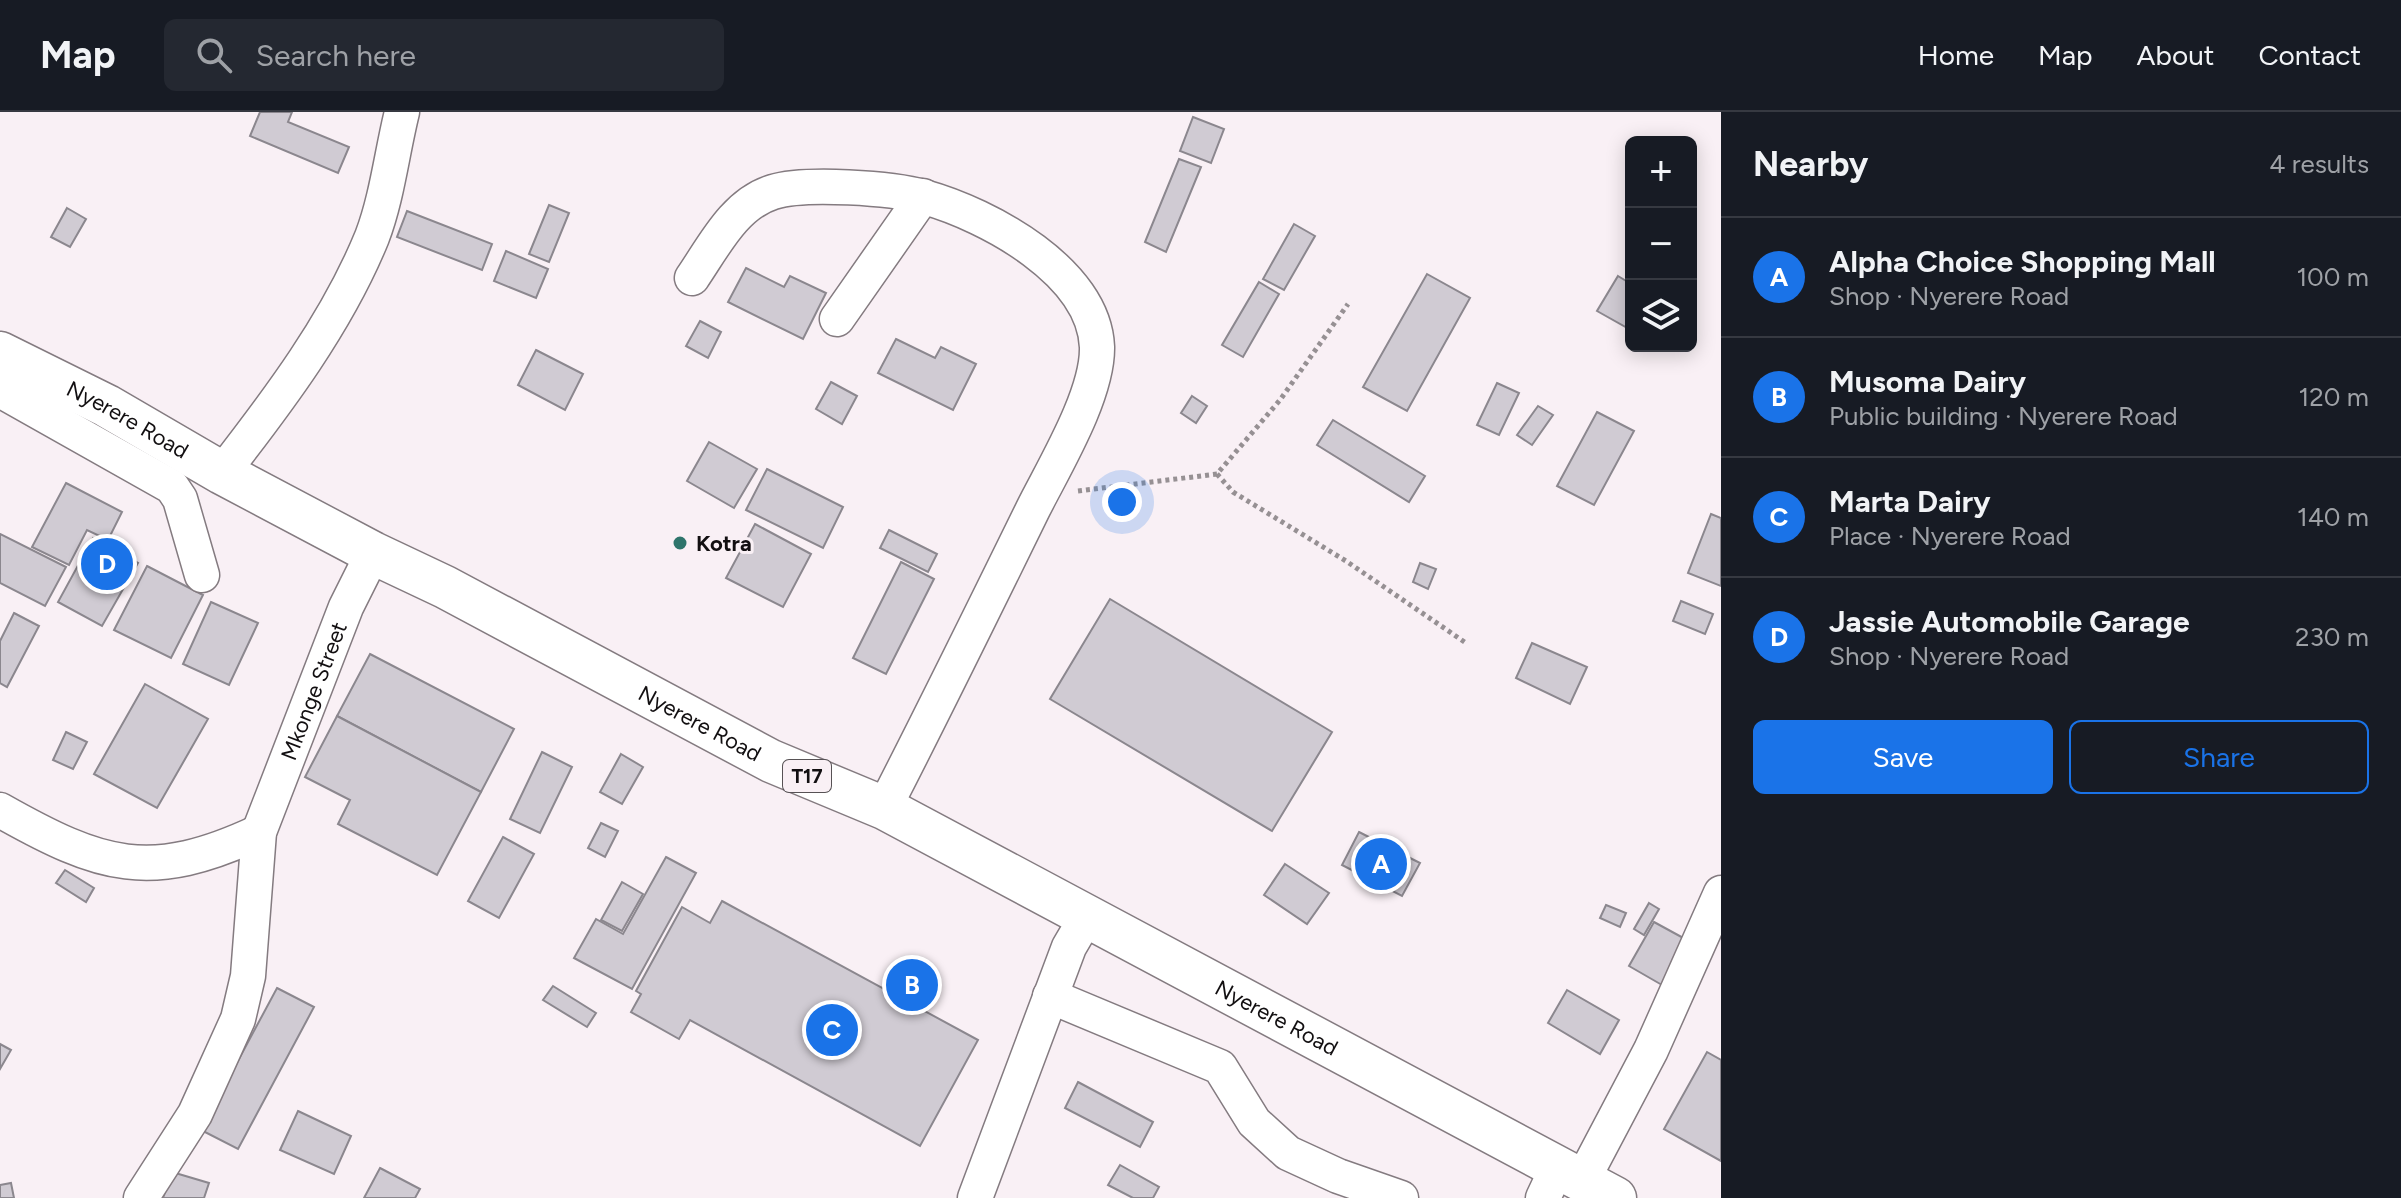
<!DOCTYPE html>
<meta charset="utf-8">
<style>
:root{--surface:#171b24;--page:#242831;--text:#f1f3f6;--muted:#9ea1a6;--line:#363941;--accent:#1a73e8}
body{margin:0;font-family:Figtree,sans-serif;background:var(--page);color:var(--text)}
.controls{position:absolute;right:24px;top:24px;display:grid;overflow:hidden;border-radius:12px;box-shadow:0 4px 20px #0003}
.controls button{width:72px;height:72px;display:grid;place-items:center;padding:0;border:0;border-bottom:2px solid var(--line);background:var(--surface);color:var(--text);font:40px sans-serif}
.you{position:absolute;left:1122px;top:390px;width:28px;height:28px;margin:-20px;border:6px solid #fff;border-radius:50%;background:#1a73e8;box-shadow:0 0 0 12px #1a73e833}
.badge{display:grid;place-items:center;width:52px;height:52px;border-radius:50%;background:var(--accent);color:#fff;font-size:26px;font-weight:700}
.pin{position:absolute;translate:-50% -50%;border:4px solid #fff;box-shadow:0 2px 8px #0006}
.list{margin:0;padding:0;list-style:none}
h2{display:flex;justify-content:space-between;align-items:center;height:104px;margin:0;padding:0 32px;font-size:34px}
h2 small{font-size:26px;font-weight:400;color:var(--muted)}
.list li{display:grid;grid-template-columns:52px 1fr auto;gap:24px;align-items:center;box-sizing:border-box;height:120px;padding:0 32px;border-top:2px solid var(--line)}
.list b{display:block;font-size:30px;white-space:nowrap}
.list p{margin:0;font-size:26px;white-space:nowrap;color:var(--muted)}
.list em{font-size:26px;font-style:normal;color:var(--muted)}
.actions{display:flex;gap:16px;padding:24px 32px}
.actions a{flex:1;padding:18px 0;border:2px solid var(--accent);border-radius:12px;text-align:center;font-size:28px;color:var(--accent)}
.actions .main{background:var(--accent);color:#fff}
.icon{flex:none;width:44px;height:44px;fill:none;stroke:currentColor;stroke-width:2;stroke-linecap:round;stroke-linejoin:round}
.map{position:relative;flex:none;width:1721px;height:1086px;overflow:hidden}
header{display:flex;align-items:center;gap:48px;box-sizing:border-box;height:112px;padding:0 40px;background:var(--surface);border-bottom:2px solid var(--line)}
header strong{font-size:38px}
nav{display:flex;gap:44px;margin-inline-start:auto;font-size:28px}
.search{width:560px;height:72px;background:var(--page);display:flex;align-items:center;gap:20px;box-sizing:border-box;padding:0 28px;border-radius:12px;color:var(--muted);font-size:30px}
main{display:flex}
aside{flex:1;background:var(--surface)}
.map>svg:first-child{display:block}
.building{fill:#d0cbd3;stroke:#8b878e;stroke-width:2}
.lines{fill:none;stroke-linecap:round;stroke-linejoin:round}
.minor-casing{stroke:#847b80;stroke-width:37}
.major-casing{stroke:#847b80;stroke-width:45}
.path{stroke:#969093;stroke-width:5;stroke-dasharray:4 4;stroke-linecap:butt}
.minor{stroke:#fff;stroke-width:34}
.major{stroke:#fff;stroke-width:42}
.poi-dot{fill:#2e746b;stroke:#f9f0f5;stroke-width:3}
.labels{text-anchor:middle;stroke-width:6;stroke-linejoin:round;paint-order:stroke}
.shield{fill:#f9f0f5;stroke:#575255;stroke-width:2}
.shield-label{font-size:20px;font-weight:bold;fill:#120f11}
.street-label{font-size:22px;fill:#120f11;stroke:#f9f0f5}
.poi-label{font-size:22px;font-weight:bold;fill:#120f11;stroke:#f9f0f5;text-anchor:start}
</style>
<header>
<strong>Map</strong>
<div class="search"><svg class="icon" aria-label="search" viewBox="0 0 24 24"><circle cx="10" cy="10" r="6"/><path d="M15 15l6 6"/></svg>Search here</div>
<nav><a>Home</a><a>Map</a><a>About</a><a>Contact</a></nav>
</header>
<main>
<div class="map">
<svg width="1721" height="1086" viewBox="0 0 1721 1086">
<rect width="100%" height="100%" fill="#f9f0f5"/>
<g class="building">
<path d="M260,0H292L288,10L349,35L338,61L250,24Z"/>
<path d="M1193,5L1224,17L1211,51L1180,39Z"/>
<path d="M1179,47L1201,55L1166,140L1145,130Z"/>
<path d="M549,93L569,101L549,150L529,142Z"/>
<path d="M67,96L86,107L70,135L51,125Z"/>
<path d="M407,99L492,132L482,158L397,125Z"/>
<path d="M1294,112L1315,124L1284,178L1263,167Z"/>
<path d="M506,139L548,157L536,186L494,169Z"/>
<path d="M746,156L784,175L790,164L826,181L803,227L728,190Z"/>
<path d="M1427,162L1470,186L1407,299L1363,275Z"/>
<path d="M1618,164L1631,172V218L1597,199Z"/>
<path d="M1259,170L1279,182L1243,245L1222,233Z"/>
<path d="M700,209L721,220L708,246L686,234Z"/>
<path d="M896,227L935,246L941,235L976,252L953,298L878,261Z"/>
<path d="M536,238L583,262L565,298L518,273Z"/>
<path d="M831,270L857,284L842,312L816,297Z"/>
<path d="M1497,271L1519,281L1499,323L1477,313Z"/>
<path d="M1192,284L1207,294L1196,311L1181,301Z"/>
<path d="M1538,294L1553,303L1532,333L1517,323Z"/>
<path d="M1597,300L1634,319L1594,393L1557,374Z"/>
<path d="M1333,308L1425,364L1409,390L1317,333Z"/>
<path d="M709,330L757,357L734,396L687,369Z"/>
<path d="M767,357L843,395L823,436L746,398Z"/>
<path d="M66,371L122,400L108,428L87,418L69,453L32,435Z"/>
<path d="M1711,402L1721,406V474L1688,461Z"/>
<path d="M755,412L811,442L783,495L726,466Z"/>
<path d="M889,418L937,442L928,460L880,436Z"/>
<path d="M0,422L66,455L45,494L0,471Z"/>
<path d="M93,426L138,451L102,514L58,490Z"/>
<path d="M901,450L934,467L886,562L853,546Z"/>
<path d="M1420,451L1436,457L1428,477L1413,470Z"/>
<path d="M147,454L203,483L171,546L114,518Z"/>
<path d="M1110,487L1332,620L1272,719L1050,587Z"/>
<path d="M1681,489L1713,502L1705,522L1673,509Z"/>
<path d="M211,490L258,511L229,573L183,552Z"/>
<path d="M14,501L39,514L7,575L0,571V529Z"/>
<path d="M1532,531L1587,555L1570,592L1516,566Z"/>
<path d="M370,542L514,617L481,680L337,604Z"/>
<path d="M145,572L208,607L157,696L94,662Z"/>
<path d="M337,604L481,680L437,763L338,712L350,688L305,665Z"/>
<path d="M66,620L87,630L73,657L53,648Z"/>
<path d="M542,640L572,655L540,721L510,707Z"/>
<path d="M621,642L643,655L622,692L600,680Z"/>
<path d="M601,711L618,719L605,745L588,736Z"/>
<path d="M1359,720L1420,751L1402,784L1342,753Z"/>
<path d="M503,725L534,742L499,806L468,789Z"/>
<path d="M666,745L696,761L632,877L574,846L596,807L623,822Z"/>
<path d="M1285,752L1329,781L1307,812L1264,783Z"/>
<path d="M65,758L94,776L86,790L56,771Z"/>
<path d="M622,770L643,782L622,819L601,808Z"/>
<path d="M722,789L978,928L920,1034L690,908L679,927L631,900L641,882L636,879L682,795L710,811Z"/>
<path d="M1649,791L1659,797L1644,823L1634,817Z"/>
<path d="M1606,793L1626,801L1620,815L1600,806Z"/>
<path d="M1654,810L1687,828L1662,873L1629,854Z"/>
<path d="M553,874L596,901L587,915L543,888Z"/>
<path d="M277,876L314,895L238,1037L201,1018Z"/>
<path d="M1567,878L1619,908L1600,942L1548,911Z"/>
<path d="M0,932L11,938L0,957Z"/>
<path d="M1707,940L1721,948V1049L1664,1017Z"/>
<path d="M1078,970L1153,1010L1140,1035L1065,996Z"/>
<path d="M298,999L351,1024L334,1062L280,1038Z"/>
<path d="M1120,1053L1159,1075L1153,1086H1133L1108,1073Z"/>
<path d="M380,1056L420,1077L415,1086H364Z"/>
<path d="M172,1060L209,1071L204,1086H163Z"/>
<path d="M11,1071L14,1086H0V1073Z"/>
</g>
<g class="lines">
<g class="minor-casing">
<g id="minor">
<path d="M692,166C714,134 734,92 773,80C805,70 892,76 924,85C989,103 1094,160 1097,235C1098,283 1054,355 1033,397C984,497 935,597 884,696"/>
<path d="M837,207L923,84"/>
<path d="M0,278L172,375L180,387L202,463"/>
<path d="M222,361C278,289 337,211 372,125C387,86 392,40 402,0"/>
<path d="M0,698C101,755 150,771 259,720"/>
<path d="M1050,884L1220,955L1254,1010L1288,1041L1338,1064L1401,1086"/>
<path d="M1583,1067L1651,938L1721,781"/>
<path id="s1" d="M141,1086L195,1002L238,907L248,864L259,720L346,495L373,441"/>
<path d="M975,1086L1069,835L1086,806"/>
<path d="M1543,1086L1558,1054"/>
</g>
</g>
<g class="major-casing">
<g id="major">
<path id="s2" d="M0,241L107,294L222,361L373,441L445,475L771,649L884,696L1615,1086"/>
</g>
</g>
<g class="path">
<path d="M1217,362L1233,380L1346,449L1466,531"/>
<path d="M1078,379L1217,362L1280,288L1348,192"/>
</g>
<use href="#minor" class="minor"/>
<use href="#major" class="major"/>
</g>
<circle class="poi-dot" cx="680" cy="431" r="8"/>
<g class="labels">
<rect class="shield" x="783" y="648" width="48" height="32" rx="6"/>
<g class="shield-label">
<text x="807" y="671">T17</text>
</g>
<g class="street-label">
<text dy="8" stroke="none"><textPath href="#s2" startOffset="144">Nyerere Road</textPath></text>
<text dy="8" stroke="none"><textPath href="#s1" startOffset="544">Mkonge Street</textPath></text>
<text dy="8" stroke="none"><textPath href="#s2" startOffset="792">Nyerere Road</textPath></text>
<text dy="8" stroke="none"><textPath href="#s2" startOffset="1440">Nyerere Road</textPath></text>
</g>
<g class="poi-label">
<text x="696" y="439">Kotra</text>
</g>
</g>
</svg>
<div class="controls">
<button>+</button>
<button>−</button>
<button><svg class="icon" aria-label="layers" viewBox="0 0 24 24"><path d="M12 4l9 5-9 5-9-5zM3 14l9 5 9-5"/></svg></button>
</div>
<div class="you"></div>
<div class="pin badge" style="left:1381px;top:752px">A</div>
<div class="pin badge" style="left:912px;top:873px">B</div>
<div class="pin badge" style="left:832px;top:918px">C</div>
<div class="pin badge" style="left:107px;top:452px">D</div>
</div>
<aside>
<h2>Nearby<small>4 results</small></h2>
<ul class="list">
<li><span class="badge">A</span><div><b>Alpha Choice Shopping Mall</b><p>Shop · Nyerere Road</p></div><em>100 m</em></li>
<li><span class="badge">B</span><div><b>Musoma Dairy</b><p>Public building · Nyerere Road</p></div><em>120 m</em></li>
<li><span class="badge">C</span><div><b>Marta Dairy</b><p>Place · Nyerere Road</p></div><em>140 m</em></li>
<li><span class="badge">D</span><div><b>Jassie Automobile Garage</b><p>Shop · Nyerere Road</p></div><em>230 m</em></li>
</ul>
<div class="actions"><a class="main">Save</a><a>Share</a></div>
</aside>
</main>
